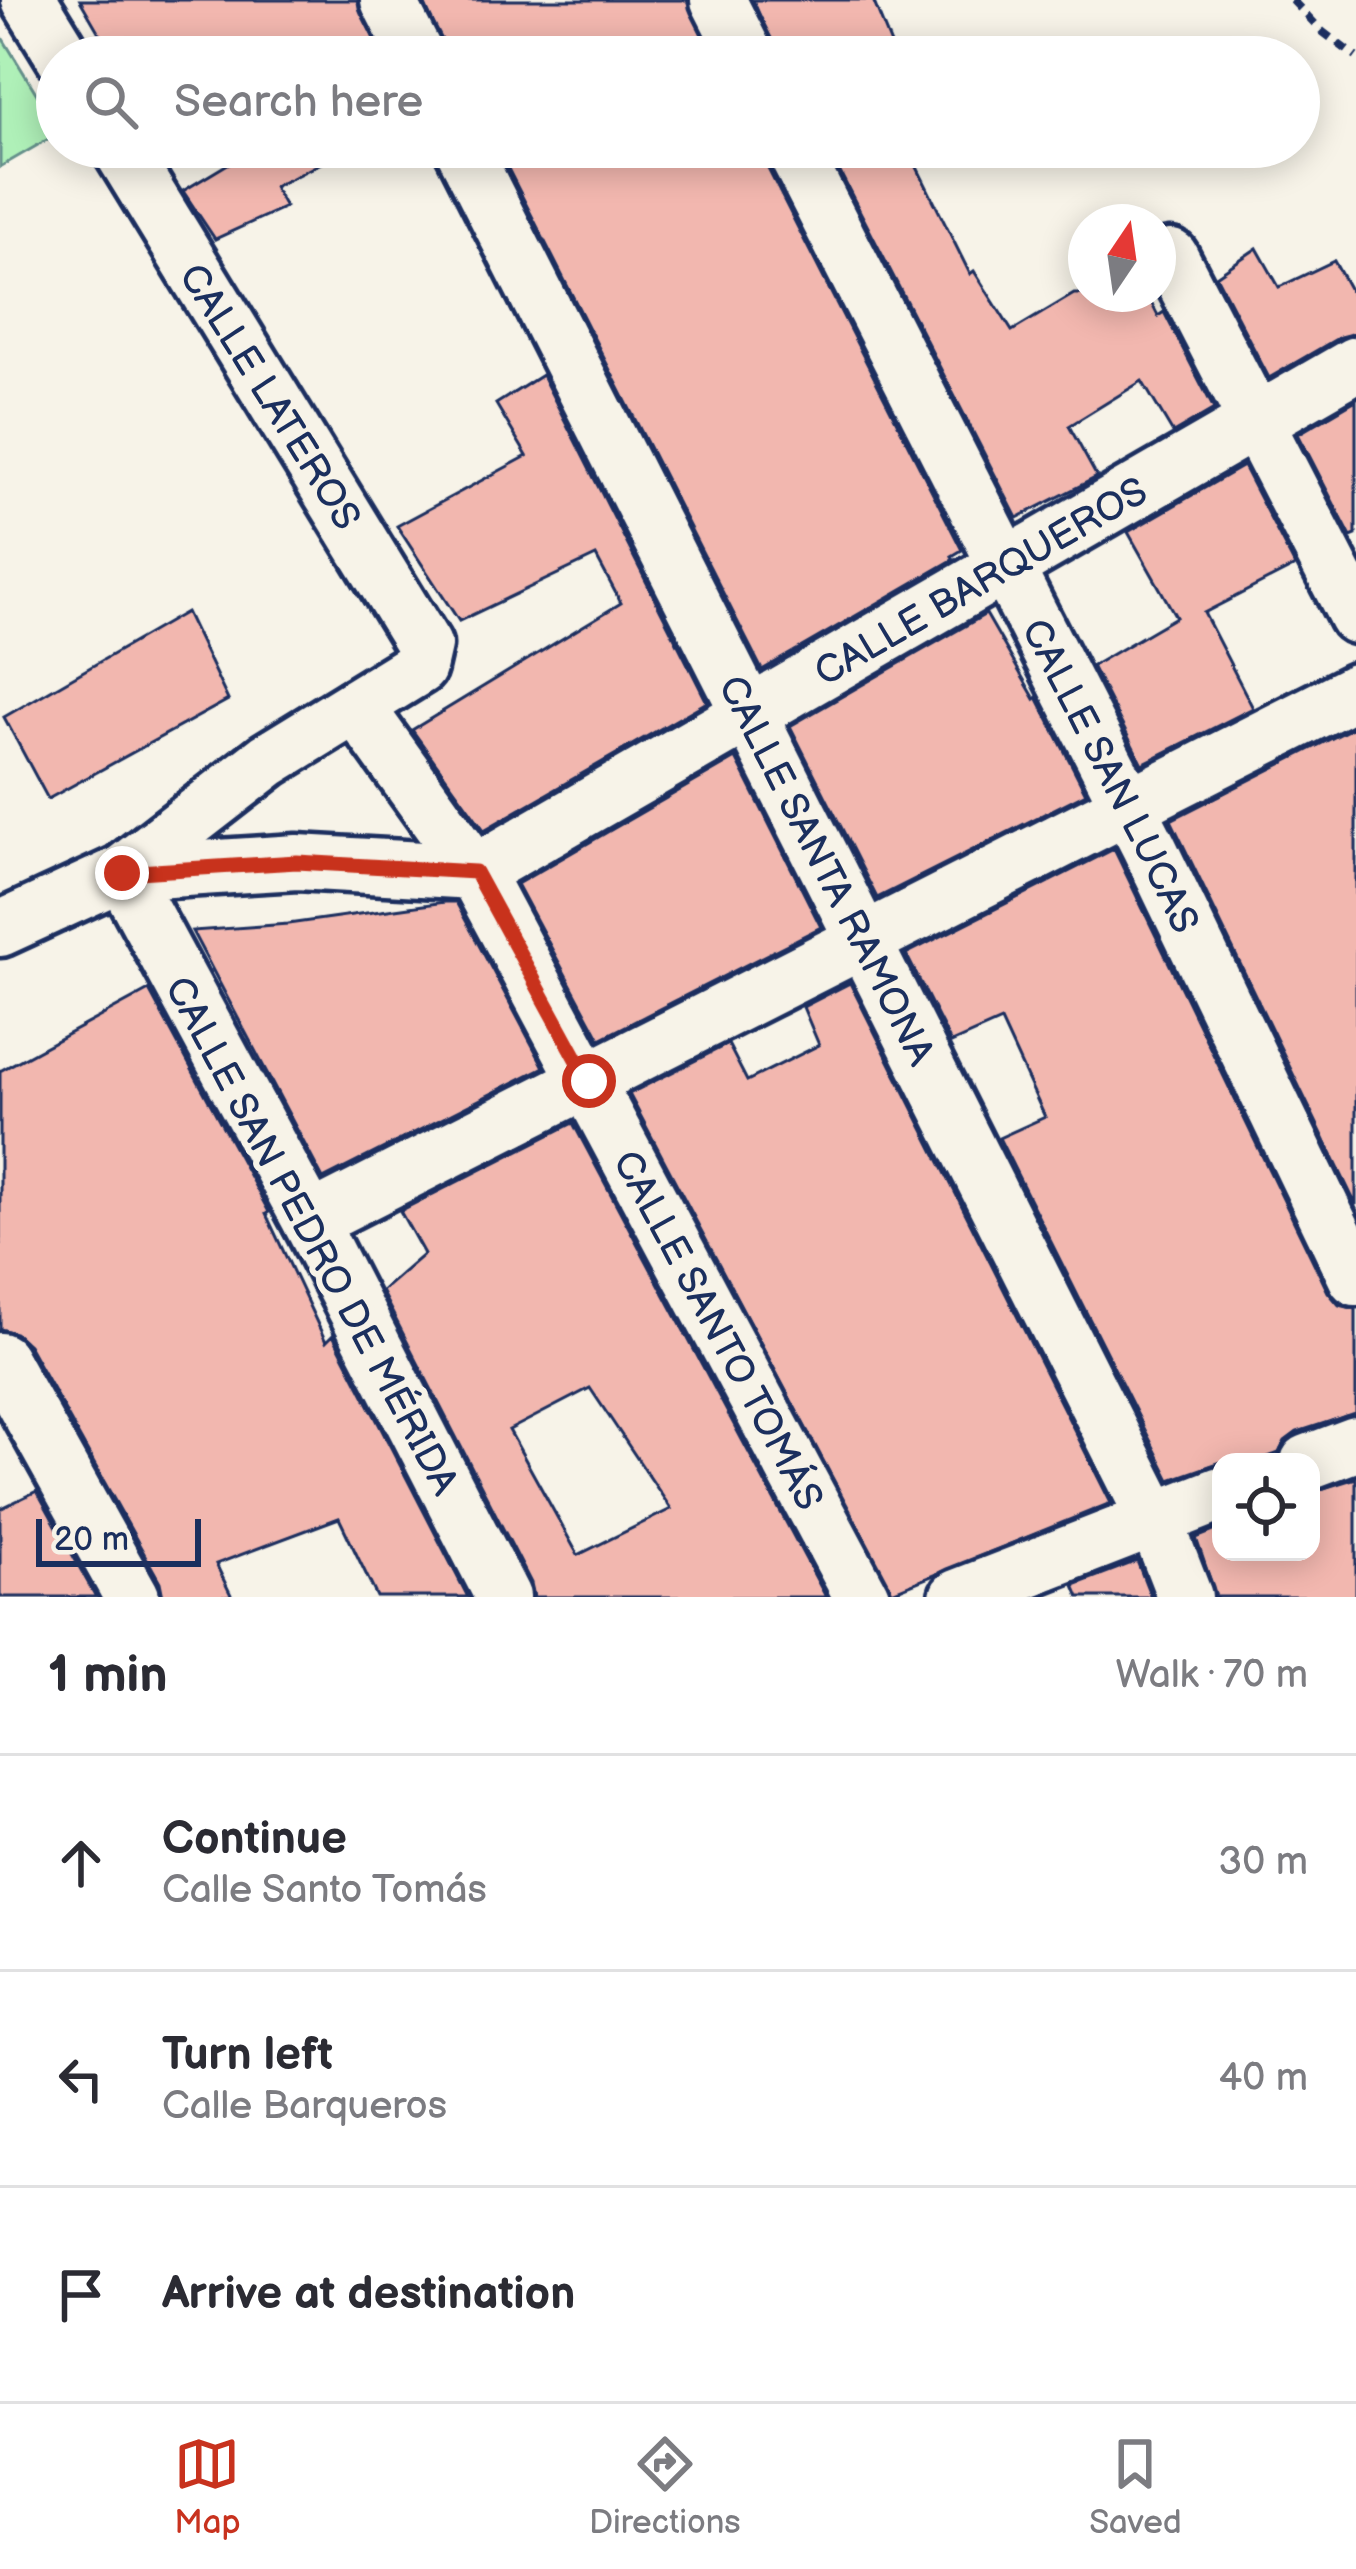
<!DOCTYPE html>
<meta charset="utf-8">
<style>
:root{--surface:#fff;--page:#f2f2f3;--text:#2b2b33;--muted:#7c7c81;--line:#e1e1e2;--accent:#c8321e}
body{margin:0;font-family:"Balsamiq Sans",sans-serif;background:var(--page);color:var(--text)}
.controls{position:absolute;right:36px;bottom:36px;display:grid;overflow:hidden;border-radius:24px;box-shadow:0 6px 30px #0003}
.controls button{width:108px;height:108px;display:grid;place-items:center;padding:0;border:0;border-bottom:3px solid var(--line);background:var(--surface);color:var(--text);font:60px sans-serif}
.compass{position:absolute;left:1068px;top:204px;width:108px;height:108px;border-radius:50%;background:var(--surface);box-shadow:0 6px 30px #0003;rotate:13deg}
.scale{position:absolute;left:36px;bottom:30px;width:165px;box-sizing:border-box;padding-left:12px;border:6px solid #1b2f5e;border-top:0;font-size:33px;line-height:42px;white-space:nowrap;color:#1b2f5e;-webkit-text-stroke:9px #f7f3e8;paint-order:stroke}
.stop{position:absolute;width:36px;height:36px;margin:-27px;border:9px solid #c8321e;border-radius:50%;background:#fff}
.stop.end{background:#c8321e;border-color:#fff;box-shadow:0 3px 12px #0008}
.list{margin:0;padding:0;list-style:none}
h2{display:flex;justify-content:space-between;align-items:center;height:156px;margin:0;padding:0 48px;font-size:51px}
h2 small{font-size:39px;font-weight:400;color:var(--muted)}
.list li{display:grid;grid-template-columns:78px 1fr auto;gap:36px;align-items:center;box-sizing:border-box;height:216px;padding:0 48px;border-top:3px solid var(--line)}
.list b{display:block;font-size:45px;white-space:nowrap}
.list p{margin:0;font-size:39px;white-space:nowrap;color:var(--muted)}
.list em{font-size:39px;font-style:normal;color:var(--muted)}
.icon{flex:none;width:66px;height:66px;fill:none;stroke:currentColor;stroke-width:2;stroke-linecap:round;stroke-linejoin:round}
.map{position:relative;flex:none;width:1356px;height:1597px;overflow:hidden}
.search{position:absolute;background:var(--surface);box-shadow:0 6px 30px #0003;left:36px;right:36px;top:36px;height:132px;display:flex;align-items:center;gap:30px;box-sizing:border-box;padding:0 42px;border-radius:66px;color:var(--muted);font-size:45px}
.sheet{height:804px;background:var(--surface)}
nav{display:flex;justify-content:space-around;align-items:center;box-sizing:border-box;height:168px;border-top:3px solid var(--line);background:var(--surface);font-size:33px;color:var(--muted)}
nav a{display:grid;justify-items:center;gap:6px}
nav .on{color:var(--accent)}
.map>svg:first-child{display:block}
.green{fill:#aff0b8;stroke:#65908b;stroke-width:3}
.building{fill:#f2b7af;stroke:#1b2f5e;stroke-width:3;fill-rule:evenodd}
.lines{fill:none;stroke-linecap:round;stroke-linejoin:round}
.street-casing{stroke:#1b2f5e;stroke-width:63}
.path{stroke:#1b2f5e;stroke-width:8;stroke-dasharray:12 9;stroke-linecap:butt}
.street{stroke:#f7f3e8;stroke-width:54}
.route{stroke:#c8321e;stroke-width:15}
.labels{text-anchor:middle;stroke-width:12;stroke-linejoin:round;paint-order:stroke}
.street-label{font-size:39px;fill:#1b2f5e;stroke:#f7f3e8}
</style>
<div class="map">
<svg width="1356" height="1597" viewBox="0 0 1356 1597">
<rect width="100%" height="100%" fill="#f7f3e8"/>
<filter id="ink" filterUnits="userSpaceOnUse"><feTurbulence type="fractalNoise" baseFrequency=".00833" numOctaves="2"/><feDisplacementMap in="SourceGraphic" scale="24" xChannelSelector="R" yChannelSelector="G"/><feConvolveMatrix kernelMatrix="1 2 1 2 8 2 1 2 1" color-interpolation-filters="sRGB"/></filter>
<g filter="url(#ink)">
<path class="green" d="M0,34L57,127V134L0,167Z"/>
<g class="building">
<path d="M80,0H357L382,57H113Z"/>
<path d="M423,0H687L712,57H448Z"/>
<path d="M753,0H873L896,57H778Z"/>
<path d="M256,147H353L274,187L285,207L215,239L183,191Z"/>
<path d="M497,147H761L764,161L962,550L952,556L954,559L762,670Z"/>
<path d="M827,147H907L970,274L974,271L1012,331L1074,294H1147L1158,316L1164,312L1214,409L1173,433L1142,381L1069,426L1097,477L1017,518Z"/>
<path d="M1257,248L1279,287L1334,261L1356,301V333L1340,337L1269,378L1216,276Z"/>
<path d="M542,375L707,702L484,830L412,730L621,603L596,556L459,621L397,526L527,456L496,404Z"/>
<path d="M1356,400V535L1351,537L1298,434Z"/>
<path d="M1243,466L1295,566L1204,613L1253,708L1142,764L1092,666L1176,617L1128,532Z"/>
<path d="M186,612L228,700L48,799L4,717Z"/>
<path d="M986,614L1035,699L1037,697L1086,793L877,898L790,726Z"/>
<path d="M1356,726V1205L1171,820Z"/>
<path d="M736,758L821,927L600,1039L517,884Z"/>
<path d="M1114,849L1328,1292L1339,1305L1356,1309V1413L1297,1432L1285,1441L1279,1453L1255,1462H1221L1170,1480L999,1138L1045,1117L1001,1021L951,1043L906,954Z"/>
<path d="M445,902H456L544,1067L323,1179L192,931L288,924Z"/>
<path d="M850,983L1111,1503L892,1592L629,1094L728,1044L747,1081L819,1045L803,1007Z"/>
<path d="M149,990L269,1212L266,1214L326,1342L333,1335L468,1597H377L339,1518L216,1564L232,1597H163L160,1582L28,1345L15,1333L0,1329V1071Z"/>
<path d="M573,1123L826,1597H534L531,1583L381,1291L424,1254L400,1211ZM590,1388L671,1509L578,1555L509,1430Z"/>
<path d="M1356,1478V1597H1216L1196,1538L1221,1528V1552H1311V1492Z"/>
<path d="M37,1491L96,1597H0V1509Z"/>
<path d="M1137,1561L1151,1597H1079L1074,1585Z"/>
</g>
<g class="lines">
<g class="street-casing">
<g id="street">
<path d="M29,0L64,57"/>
<path d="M388,0L417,57"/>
<path d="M718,0L747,57"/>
<path id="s1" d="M462,147C693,606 927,1062 1156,1522L1185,1597"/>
<path id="s2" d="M792,147L1149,847L1356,1278"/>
<path d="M1171,257L1356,616"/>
<path id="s3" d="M356,706L475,872L862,1597"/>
<path d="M0,929L122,873L268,760L419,667L424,645L119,147"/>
<path d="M310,1221L1356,691"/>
<path d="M0,1360L132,1597"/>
<path d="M1308,1462L1356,1444"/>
<path id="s4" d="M503,1597L310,1221L122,873L297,862L475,872L1356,364"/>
<path d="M957,1597L1221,1494"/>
</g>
</g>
<path class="path" d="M1292,0L1323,32L1356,57"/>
<use href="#street" class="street"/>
</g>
</g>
<g class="lines" filter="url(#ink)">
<path class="route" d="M122,873L297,862L475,872L589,1081"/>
</g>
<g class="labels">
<g class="street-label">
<text transform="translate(271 396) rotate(58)" y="14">CALLE LATEROS</text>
<text dy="14" stroke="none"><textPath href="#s4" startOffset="1755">CALLE BARQUEROS</textPath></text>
<text dy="14" stroke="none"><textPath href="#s2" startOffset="705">CALLE SAN LUCAS</textPath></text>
<text dy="14" stroke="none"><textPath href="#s1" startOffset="810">CALLE SANTA RAMONA</textPath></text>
<text transform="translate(313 1235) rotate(62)" y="14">CALLE SAN PEDRO DE MÉRIDA</text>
<text dy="14" stroke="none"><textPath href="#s3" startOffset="723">CALLE SANTO TOMÁS</textPath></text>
</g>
</g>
</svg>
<div class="controls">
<button><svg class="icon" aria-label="locate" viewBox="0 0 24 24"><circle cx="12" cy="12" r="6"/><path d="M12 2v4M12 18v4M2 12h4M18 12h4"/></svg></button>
</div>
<svg class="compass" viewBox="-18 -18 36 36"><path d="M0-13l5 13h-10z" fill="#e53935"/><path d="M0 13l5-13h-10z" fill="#7c7c81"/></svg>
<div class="scale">20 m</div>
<div class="stop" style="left:589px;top:1081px"></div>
<div class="stop end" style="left:122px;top:873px"></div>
<div class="search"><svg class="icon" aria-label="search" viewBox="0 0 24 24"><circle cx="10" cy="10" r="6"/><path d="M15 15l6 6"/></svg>Search here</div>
</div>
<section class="sheet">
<h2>1 min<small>Walk · 70 m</small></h2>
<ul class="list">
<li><svg class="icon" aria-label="ahead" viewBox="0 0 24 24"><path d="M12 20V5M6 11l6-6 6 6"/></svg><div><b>Continue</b><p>Calle Santo Tomás</p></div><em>30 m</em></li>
<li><svg class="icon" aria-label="left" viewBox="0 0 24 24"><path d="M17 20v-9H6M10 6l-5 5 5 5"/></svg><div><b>Turn left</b><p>Calle Barqueros</p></div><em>40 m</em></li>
<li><svg class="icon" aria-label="arrive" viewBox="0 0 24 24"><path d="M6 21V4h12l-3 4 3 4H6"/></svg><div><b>Arrive at destination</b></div></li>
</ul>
</section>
<nav>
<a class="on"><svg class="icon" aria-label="map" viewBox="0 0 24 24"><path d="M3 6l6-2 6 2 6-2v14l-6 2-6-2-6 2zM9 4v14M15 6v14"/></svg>Map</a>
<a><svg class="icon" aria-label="directions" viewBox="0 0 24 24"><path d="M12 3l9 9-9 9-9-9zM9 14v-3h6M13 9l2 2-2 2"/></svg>Directions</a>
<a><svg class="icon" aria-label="saved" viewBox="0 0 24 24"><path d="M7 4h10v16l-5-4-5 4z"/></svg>Saved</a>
</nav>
